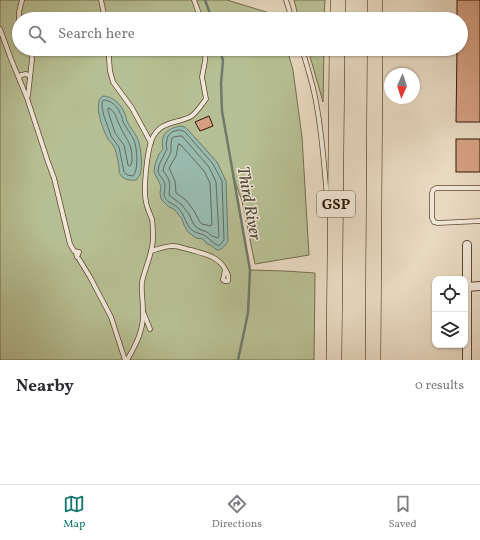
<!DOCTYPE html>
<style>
:root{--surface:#fff;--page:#f2f2f3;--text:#2b2b33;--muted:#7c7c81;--line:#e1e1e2;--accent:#0f766e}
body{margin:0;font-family:Vollkorn,serif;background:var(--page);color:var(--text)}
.controls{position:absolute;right:12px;bottom:12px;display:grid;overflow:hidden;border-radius:8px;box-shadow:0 1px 3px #0004}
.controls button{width:36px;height:36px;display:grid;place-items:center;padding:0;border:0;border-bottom:1px solid var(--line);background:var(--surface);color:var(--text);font:20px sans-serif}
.compass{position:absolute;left:384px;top:68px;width:36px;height:36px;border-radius:50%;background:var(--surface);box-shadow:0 1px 3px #0004;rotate:183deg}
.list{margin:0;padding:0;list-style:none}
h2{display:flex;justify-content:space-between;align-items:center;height:52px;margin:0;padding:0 16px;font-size:17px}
h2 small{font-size:13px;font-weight:400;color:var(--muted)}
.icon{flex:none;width:22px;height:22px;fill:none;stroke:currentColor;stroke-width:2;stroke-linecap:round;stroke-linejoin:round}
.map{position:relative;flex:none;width:480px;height:360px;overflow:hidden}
.search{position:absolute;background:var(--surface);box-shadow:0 1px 3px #0004;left:12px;right:12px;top:12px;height:44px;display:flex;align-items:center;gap:10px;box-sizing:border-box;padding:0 14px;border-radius:22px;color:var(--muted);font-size:15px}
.sheet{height:124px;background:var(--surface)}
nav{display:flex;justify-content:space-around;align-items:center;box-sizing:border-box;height:56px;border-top:1px solid var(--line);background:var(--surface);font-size:11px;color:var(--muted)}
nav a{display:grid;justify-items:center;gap:2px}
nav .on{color:var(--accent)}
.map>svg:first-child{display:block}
.green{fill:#b6bf93;stroke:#746c4c}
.water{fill:#98baae;stroke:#6f7a6a}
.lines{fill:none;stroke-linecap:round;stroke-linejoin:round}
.shore{stroke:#646a59;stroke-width:1}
.stream{stroke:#6f7a6a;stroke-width:2.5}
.building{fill:#d49f81;stroke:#311904}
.service-casing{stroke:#5f4933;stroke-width:5.5}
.minor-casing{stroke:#5f4933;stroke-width:10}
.motorway-casing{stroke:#311904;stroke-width:16}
.service{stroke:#f0e6d7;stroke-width:4}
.minor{stroke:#f0e6d7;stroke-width:8}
.motorway{stroke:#e8d9c1;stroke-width:15}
.labels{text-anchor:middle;stroke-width:3;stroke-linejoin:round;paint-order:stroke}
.shield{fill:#f0e6d7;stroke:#6a5643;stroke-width:1}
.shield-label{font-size:15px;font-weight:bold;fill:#311904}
.water-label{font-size:17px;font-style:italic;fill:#504937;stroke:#f0e6d7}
</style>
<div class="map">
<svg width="480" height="360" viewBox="0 0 480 360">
<rect width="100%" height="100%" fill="#e8d9c1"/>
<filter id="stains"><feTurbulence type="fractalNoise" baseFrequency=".005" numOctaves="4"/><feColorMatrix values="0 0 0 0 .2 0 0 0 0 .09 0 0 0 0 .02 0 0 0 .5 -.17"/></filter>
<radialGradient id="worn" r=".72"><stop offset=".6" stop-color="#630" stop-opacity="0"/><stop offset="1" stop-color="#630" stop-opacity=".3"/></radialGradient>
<g class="green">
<path d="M0,0H227L276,15L278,19H19V49H287L293,70L302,137L309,255L255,264L242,201L233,176L250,270L285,271L315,273L314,360H0Z"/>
<path d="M294,0H325L324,19H299Z"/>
<path d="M308,49H324L323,102Z"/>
</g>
<g class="water">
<path d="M103,96C112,96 121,104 124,112C126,115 126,118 127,121C130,127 134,132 137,137C141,145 143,166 140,175C139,176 137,179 136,180C130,181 122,179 120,174C119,172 119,169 119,167C118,162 117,154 115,149C114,145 110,142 108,139C103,130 92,102 103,96Z"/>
<path d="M180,126L185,127L188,130L217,162L226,181L228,241C225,246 222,250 217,250L210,245L207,244L203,239L196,238L188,232L184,225L182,219L174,209L169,207L161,199L160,193L161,186L154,172L155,164L159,154L163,149C160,134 167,129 180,126Z"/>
</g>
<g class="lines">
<g class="shore">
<path d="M104,100C111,100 118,107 120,113C122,115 122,119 123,122C126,128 131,134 134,140C137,148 139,170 133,176L127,175L124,172L119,147L111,136L104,116L102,107V103Z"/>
<path d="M109,108C116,112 116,118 119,124C124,137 132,142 132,157C132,161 132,163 130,166L128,165L124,145L115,133L108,111Z"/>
<path d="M180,130L183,131L185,132L213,164L222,181L224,240L219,246C213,244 209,238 204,235C199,233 194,233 190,228C185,222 184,213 177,207C174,204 168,203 165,198C163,194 165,190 165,186C165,180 160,177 158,172L159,165L167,149L166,144L168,136L172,132Z"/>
<path d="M180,136H182L209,167L216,182L219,236L218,238L212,236L207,232L199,229L195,226L192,221L189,214L181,204L174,199L169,195C170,185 171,180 163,171L164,166L171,152V144L172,138L174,137Z"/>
<path d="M179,144L181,145L204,171L210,183L212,224L211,226L202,224L200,222L194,211L186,200L176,193L175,181L169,168L176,156L178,146Z"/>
</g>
<g class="stream">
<path d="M205,0L212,19"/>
<path d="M220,49L223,61L221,83L222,111L250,270L248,313L238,360"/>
</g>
</g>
<g class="building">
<path d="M457,0H480V122H456L457,49H461V19H457Z"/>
<path d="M209,116L213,126L200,131L195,122Z"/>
<rect x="456" y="139" width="24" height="33"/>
</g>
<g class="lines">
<g class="service-casing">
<g id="service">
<path d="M101,0L105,19"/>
<path d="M194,0L201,19"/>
<path d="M286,0L292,19"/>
<path d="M19,19V12L22,0"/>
<path d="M0,29L11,59L27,98L48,162L54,178L70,244L74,251L79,252L77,257L76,253"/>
<path d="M109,49V58L110,71L113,82L132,108L151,143"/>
<path d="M302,49C307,66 313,84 316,102C323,138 325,175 328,212"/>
<path d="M19,78L21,75L26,74L30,76"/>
<path d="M28,96L32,59L31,49"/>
<path d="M480,188H436L433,190L432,193V218L434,222L438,223L480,221"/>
<path d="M151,251C158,249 165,246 173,246C179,246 185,249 191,250C204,254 218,256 225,269C228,274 229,276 228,281H225L223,280L225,269"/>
<path d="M79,259L90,277L111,317L125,360"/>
<path d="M144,314L150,329"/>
<path d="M127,360C136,345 144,329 143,312C143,301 141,292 142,282C145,267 153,253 153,238C153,232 153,225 152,219C150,214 147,208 146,202C143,189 147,152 152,139C160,121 175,124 190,117C197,113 201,105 206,99L202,77L205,61L206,49"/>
</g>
</g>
<g class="minor-casing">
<g id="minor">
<path d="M467,245V360"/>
<path d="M467,287L480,286"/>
</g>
</g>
<g class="motorway-casing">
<g id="motorway">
<path d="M338,19V0"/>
<path d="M375,19V0"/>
<path d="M334,360L337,49"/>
<path d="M373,360L375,49"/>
</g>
</g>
<use href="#service" class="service"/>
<use href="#minor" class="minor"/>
<use href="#motorway" class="motorway"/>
</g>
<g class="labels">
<rect class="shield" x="317" y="191" width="38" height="26" rx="3"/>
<g class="shield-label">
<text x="336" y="209">GSP</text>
</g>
<g class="water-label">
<text transform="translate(250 203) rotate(80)" y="6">Third River</text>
</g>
</g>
<rect width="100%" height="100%" filter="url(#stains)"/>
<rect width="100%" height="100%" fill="url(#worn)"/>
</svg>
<div class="controls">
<button><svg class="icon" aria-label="locate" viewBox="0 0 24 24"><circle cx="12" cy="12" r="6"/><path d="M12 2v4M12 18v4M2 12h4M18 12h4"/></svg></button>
<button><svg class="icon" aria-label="layers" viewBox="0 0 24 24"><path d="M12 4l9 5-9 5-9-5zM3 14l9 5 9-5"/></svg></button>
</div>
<svg class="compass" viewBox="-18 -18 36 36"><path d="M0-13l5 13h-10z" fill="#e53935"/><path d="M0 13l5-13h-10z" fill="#7c7c81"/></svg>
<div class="search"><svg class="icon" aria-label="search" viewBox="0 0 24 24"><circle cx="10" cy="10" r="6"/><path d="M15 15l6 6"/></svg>Search here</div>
</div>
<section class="sheet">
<h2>Nearby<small>0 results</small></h2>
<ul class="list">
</ul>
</section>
<nav>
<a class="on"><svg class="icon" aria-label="map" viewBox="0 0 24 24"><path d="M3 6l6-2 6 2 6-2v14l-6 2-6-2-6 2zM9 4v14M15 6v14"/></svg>Map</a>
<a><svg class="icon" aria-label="directions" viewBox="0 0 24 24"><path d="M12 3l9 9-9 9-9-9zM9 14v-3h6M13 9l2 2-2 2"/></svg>Directions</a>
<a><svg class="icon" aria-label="saved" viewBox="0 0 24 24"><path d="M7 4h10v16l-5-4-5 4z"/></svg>Saved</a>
</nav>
